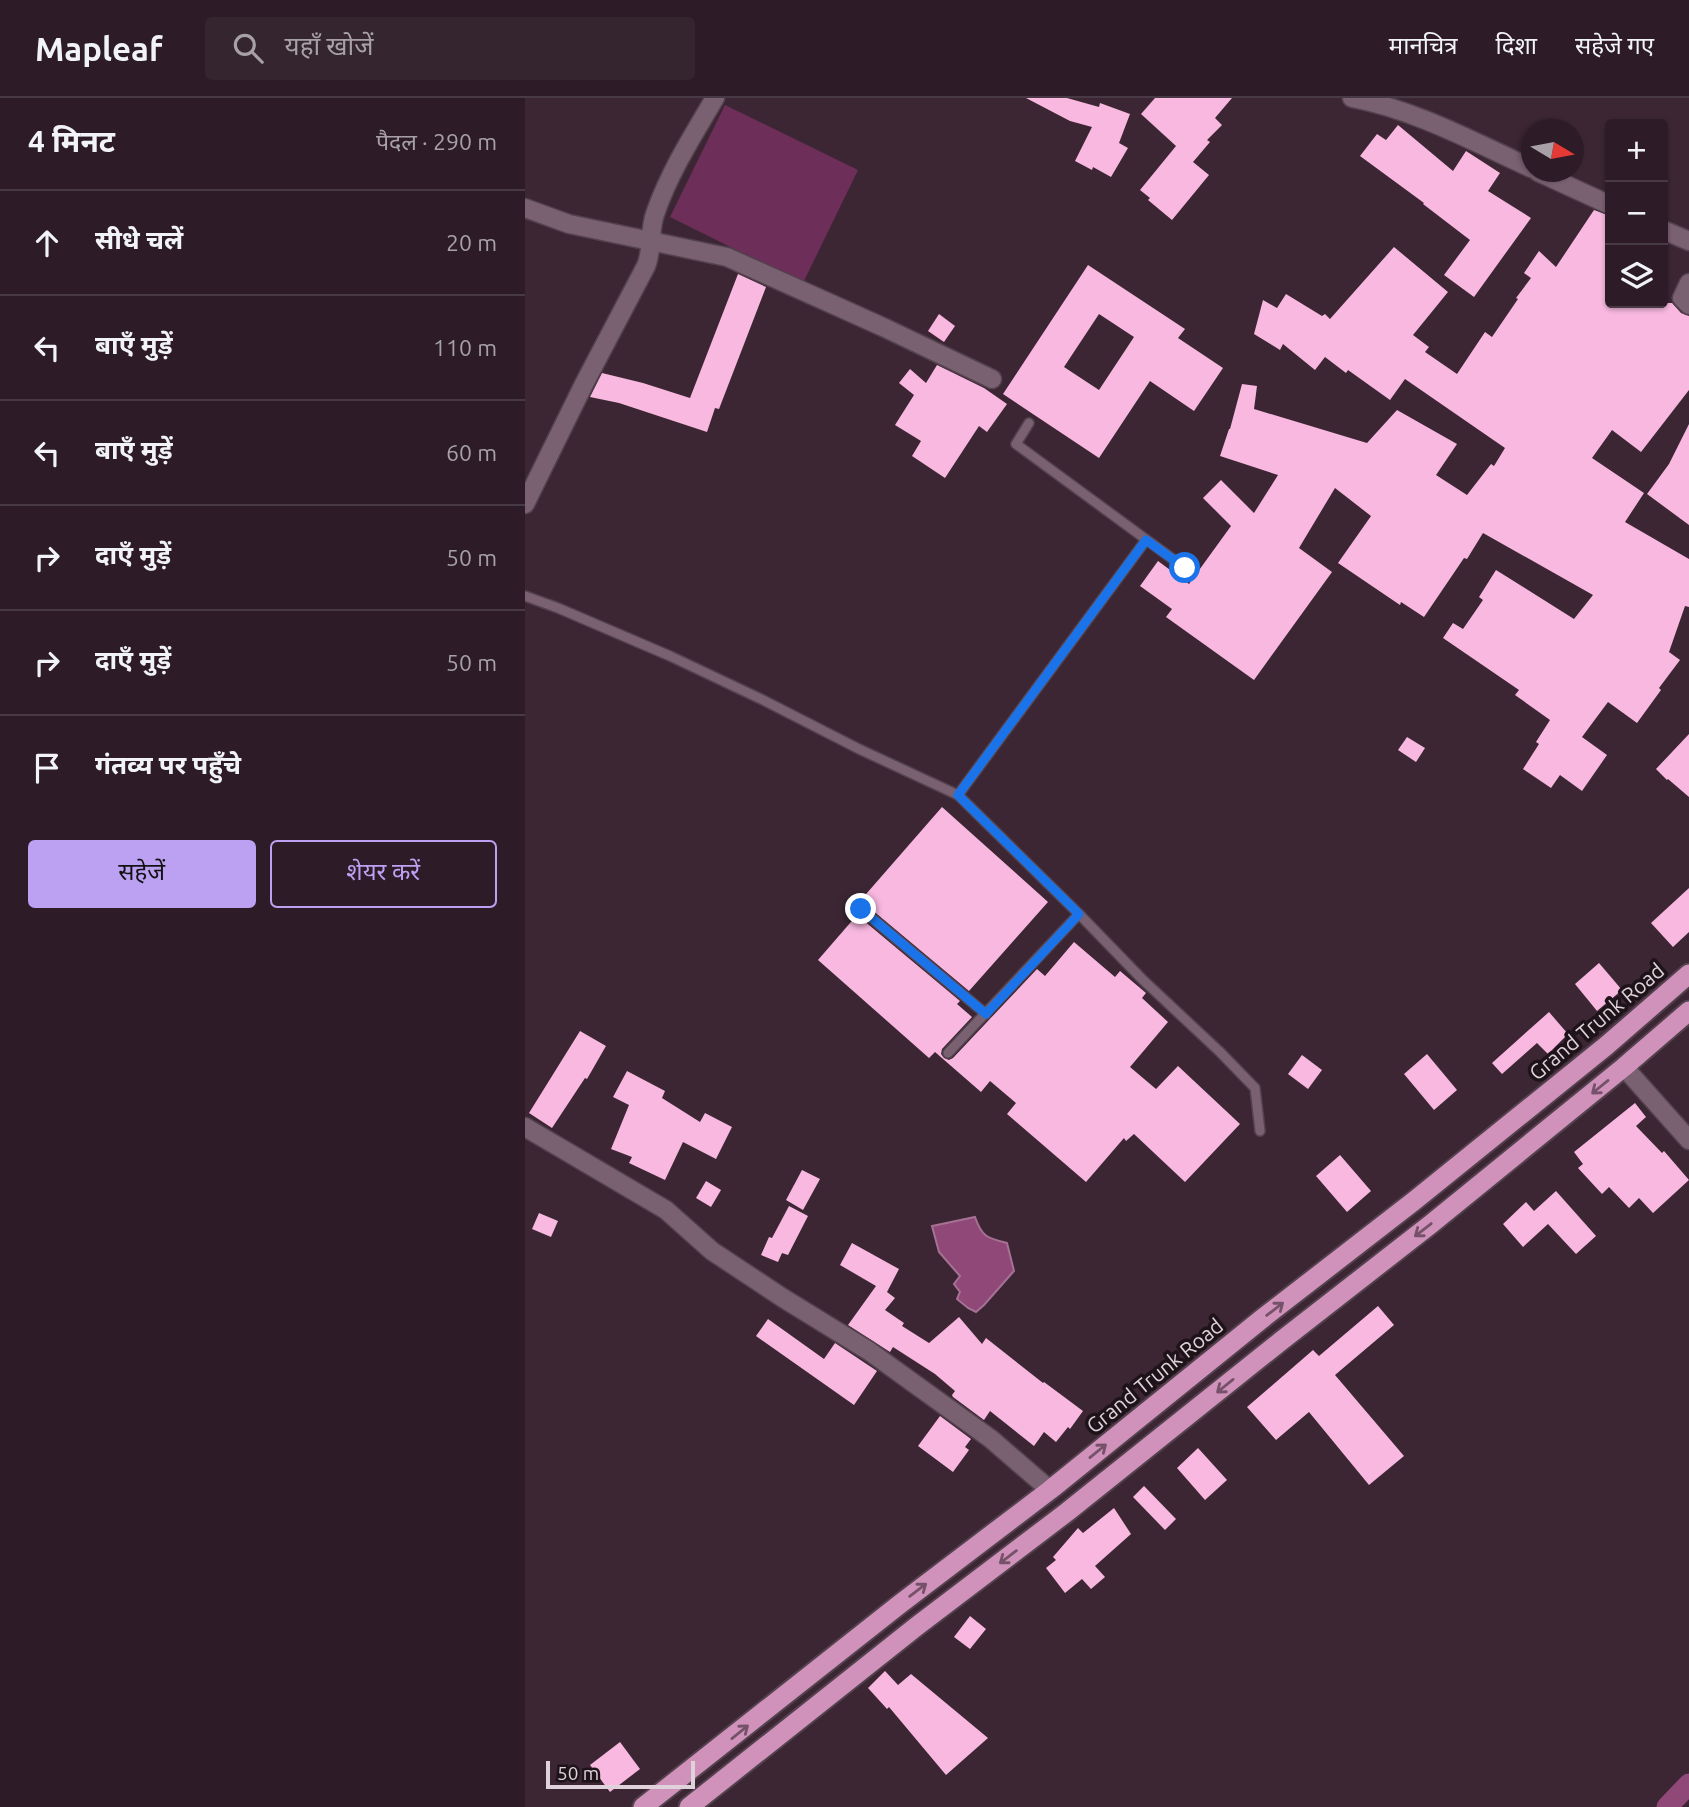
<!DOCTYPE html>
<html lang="hi">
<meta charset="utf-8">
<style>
:root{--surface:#2d1c27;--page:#35252f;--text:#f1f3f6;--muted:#a7a1a7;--line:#483a44;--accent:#bca0f2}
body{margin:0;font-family:Ubuntu,"Noto Sans Devanagari",sans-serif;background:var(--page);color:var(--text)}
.controls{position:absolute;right:21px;top:21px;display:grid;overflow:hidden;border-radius:7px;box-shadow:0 2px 5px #0004}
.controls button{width:63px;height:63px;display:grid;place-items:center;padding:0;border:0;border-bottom:2px solid var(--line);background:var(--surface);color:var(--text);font:35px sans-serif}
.compass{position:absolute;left:996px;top:21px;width:63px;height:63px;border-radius:50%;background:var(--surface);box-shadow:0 2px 5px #0004;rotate:100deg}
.scale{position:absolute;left:21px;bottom:18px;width:149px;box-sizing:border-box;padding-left:7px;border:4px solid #e0d2da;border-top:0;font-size:19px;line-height:24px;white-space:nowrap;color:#e0d2da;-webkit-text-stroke:5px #1d1319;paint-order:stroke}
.stop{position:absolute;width:21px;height:21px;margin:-16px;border:5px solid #1a73e8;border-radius:50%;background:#fff}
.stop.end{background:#1a73e8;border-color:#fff;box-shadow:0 2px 7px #0008}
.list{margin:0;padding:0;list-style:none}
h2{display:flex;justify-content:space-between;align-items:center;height:91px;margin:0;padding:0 28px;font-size:30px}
h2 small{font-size:23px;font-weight:400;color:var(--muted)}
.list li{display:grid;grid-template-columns:46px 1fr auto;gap:21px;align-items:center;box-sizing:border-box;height:105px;padding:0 28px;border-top:2px solid var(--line)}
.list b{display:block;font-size:26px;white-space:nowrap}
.list em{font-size:23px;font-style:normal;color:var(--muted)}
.actions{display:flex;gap:14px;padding:21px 28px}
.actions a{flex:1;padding:16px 0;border:2px solid var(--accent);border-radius:7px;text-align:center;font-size:24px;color:var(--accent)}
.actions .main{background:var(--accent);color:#111}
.icon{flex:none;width:38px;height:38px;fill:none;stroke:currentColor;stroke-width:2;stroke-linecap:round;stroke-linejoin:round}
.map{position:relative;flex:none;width:1164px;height:1709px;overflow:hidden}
header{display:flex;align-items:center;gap:42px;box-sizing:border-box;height:98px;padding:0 35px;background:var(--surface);border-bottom:2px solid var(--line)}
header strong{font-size:33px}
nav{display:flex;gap:38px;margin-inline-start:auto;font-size:24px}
.search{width:490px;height:63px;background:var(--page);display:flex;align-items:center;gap:18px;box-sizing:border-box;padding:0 24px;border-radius:7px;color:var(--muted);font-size:26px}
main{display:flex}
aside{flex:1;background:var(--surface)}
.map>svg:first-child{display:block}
.green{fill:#6e2e5a}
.water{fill:#8f4877;stroke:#a77195;stroke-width:2}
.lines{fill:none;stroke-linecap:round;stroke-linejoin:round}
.canal{stroke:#8f4877;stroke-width:21}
.building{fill:#f8b8e0;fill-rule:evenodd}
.service-casing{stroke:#53424d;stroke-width:12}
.minor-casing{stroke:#53424d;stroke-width:21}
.trunk-casing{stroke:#53424d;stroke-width:23}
.service{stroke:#7a6171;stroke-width:9}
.minor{stroke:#7a6171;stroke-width:18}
.trunk{stroke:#d092ba;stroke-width:19}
.oneway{stroke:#76526a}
.route{stroke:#1a73e8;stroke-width:9}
.labels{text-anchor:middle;stroke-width:7;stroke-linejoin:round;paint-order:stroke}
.street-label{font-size:21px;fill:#e0d2da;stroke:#1d1319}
</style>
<header>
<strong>Mapleaf</strong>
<div class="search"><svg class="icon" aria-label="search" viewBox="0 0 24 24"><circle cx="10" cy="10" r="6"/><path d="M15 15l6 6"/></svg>यहाँ खोजें</div>
<nav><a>मानचित्र</a><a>दिशा</a><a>सहेजे गए</a></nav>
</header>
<main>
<aside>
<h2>4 मिनट<small>पैदल · 290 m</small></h2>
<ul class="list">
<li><svg class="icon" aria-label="ahead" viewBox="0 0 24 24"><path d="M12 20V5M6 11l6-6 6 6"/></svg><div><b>सीधे चलें</b></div><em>20 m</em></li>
<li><svg class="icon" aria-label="left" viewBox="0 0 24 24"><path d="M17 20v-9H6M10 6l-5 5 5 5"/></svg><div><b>बाएँ मुड़ें</b></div><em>110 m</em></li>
<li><svg class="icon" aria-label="left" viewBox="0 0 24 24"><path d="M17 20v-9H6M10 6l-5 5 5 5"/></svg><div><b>बाएँ मुड़ें</b></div><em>60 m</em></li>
<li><svg class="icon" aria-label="right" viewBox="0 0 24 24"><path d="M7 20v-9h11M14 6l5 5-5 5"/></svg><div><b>दाएँ मुड़ें</b></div><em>50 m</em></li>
<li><svg class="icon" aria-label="right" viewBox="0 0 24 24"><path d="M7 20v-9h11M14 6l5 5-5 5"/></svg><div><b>दाएँ मुड़ें</b></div><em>50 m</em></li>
<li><svg class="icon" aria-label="arrive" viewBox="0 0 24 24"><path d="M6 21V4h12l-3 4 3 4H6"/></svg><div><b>गंतव्य पर पहुँचे</b></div></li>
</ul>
<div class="actions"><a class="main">सहेजें</a><a>शेयर करें</a></div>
</aside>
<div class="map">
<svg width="1164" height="1709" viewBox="0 0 1164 1709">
<rect width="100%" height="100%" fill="#3c2634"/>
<path class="green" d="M200,7L333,72L278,185L145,119Z"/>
<path class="water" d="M450,1119C457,1139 462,1140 482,1145L489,1173L459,1207L451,1214L443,1210L432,1201L435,1194L429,1186L435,1178L414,1154L407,1128Z"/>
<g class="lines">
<path class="canal" d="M1142,1709L1164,1686"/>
</g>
<g class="building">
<path d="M501,0H542L574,9L575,5L605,16L594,45L603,50L586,79L568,69L567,72L550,63L567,29L545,23Z"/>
<path d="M630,0H707L690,20L697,27L682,42L685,44L668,64L684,77L647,122L623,102L625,100L615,92L651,48L616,16Z"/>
<path d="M873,27L928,73L941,53L975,75L963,93L1006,120L949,199L919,177L945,142L898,106L899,105L835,58L852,36L861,42Z"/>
<path d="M1069,112L1085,118V205H1147L1156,215L1164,218V292L1116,354L1087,332L1067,360L1119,395L1100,424L1164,461V509L1160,508L1144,554L1155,562L1134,590L1136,592L1112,625L1083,604L1057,639L1082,657L1057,693L1035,677L1026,690L998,671L1014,646L1011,644L1025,622L990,597L994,592L918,540L928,525L938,531L958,502L954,499L971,472L1049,521L1068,497L958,435L942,461L939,460L899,519L876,504L875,507L813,465L846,418L810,390L774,450L807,474L729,582L641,519L647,511L615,488L633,463L664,486L706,428L678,400L696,382L729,415L753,377L695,358L704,331H705L717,286L732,288L729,311L842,345L872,312L932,346L911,377L942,397L966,366L969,368L980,350L880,281L865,302L823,272L821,275L800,259L790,272L758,246L755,252L729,236L738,202L752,210L761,196L797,218L800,216L805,221L869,149L923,194L888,237L904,249L900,254L932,276L960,234L967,239L993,201L991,200L1006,180L999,175L1014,153L1031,169Z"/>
<path d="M563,167L660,231L653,240L698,270L669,313L625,283L574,360L478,296ZM574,216L609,239L574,292L539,269Z"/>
<path d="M213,176L241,189L194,311L190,310L182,334L94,305L65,299L77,275L118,285L165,300Z"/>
<path d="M414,216L430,228L419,244L403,233Z"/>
<path d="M412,267L459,290L482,306L462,334L454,328L420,380L387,358L396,343L370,327L389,297L374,285L385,271L401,285Z"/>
<path d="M1164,326V427L1122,396L1144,366Z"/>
<path d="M1164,636V699L1143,681L1142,682L1131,671Z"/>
<path d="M882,639L900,650L891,664L873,652Z"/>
<path d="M417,709L523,804L444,893L340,806L335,803Z"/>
<path d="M1164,790V834L1148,849L1126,825Z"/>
<path d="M332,817L435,903L432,906L447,919L417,951L416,956L419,960L424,962L428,960L512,871L520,878L549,844L590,879L595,873L621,895L617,900L643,924L605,969L631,991L653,968L715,1026L660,1084L609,1036L601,1043L599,1040L561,1084L482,1016L491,1005L465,983L456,994L410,954L404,960L293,862Z"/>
<path d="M1074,865L1097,892L1072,913L1050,886Z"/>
<path d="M1024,914L1043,936L1023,956L1012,945L977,976L967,965Z"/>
<path d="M55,933L81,948L62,981L60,980L27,1030L4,1015Z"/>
<path d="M902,956L932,992L909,1012L879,976Z"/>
<path d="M777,957L797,972L783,991L763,976Z"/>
<path d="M102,973L140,993L137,1000L175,1024L180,1015L207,1029L191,1061L158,1044L140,1082L104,1065L107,1059L86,1051L104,1007L88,999Z"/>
<path d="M1110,1005L1121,1019L1111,1028L1137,1055L1139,1053L1164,1082L1128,1115L1114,1100L1104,1110L1084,1089L1077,1096L1053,1070L1058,1066L1049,1054Z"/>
<path d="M815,1057L846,1093L822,1114L791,1078Z"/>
<path d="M277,1072L295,1081L278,1112L261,1102Z"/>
<path d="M181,1083L196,1092L186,1109L171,1100Z"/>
<path d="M1031,1093L1071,1138L1051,1156L1023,1126L998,1149L978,1126L1001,1104L1009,1113Z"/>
<path d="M264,1108L283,1118L263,1157L257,1155L253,1164L236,1157L244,1139L247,1140Z"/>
<path d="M14,1115L33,1123L26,1139L7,1131Z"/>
<path d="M327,1145L374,1171L362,1194L370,1200L360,1212L379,1225L377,1228L404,1245L434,1219L457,1246L461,1240L518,1285L519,1284L558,1313L545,1331L543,1329L531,1344L519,1334L509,1348L465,1313L459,1322L428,1299L427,1297L430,1293L410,1276L368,1249L365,1254L323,1227L351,1188L315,1167Z"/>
<path d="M853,1208L869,1227L810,1277L879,1358L844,1387L784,1314L751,1342L722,1309L788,1252L794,1258Z"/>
<path d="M243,1221L299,1261L310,1245L352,1273L329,1307L231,1238Z"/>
<path d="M415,1318L446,1341L440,1349L444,1352L428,1374L393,1348Z"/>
<path d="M673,1350L702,1382L680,1402L652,1370Z"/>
<path d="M619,1388L651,1421L640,1432L608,1399Z"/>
<path d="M589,1410L606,1436L570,1468L580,1479L566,1491L557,1481L540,1495L521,1470L531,1462L528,1459L553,1430L558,1435Z"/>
<path d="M445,1518L461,1531L445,1551L429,1539Z"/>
<path d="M360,1573L373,1587L386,1576L463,1640L421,1677L364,1609L362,1611L343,1590Z"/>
<path d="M95,1644L115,1671L85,1694L65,1667Z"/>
</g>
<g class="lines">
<g class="service-casing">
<g id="service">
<path d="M504,325L491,346L660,470"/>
<path d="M621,442L433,697L554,816L617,881L695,954L730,990L735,1033"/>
<path d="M0,498L33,510L145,558L238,602L334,651L433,697"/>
<path d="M336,811L461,916"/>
<path d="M423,955L554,816"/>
</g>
</g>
<g class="minor-casing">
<g id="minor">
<path d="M827,0C891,12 949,44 1006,70"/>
<path d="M1013,74L1085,107"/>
<path d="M0,110L44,126L202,159L358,229L467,281"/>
<path d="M1138,132L1164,143"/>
<path d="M1164,185L1157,200L1164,207"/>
<path d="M0,406L59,286L121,168C128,151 124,133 130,116C144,75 168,37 190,0"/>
<path d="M1099,969L1164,1042"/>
<path d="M0,1029L141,1112L187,1153L258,1200L344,1253L466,1341L525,1392"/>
</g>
</g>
<g class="trunk-casing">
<g id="trunk">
<path d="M118,1709L375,1506L525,1392L738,1220L889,1103L1081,948L1164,876"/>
<path d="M164,1709L392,1528L542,1414L756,1243L906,1126L1099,969L1164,913"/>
</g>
</g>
<use href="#service" class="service"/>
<use href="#minor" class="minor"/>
<use href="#trunk" class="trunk"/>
</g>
<defs><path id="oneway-shaft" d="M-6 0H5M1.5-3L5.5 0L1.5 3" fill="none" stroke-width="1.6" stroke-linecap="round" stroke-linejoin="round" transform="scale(1.75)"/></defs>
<g class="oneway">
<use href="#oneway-shaft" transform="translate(1075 989) rotate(141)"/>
<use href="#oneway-shaft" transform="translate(898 1132) rotate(142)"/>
<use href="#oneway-shaft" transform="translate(750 1211) rotate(-38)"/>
<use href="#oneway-shaft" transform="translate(700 1288) rotate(141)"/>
<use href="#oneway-shaft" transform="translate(573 1353) rotate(-39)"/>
<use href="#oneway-shaft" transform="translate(483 1459) rotate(143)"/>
<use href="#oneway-shaft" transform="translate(393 1492) rotate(-37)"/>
<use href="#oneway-shaft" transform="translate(215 1634) rotate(-39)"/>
</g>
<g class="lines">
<path class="route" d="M336,811L461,916L554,816L433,697L621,442L660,470"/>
</g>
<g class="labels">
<g class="street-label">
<text transform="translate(1072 924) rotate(-40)" y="7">Grand Trunk Road</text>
<text transform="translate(630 1278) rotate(-39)" y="7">Grand Trunk Road</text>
</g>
</g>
</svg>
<div class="controls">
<button>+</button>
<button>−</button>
<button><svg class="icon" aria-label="layers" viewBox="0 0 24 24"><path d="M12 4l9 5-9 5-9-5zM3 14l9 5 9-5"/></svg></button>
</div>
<svg class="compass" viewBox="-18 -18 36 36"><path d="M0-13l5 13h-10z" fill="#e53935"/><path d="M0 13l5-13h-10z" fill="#a7a1a7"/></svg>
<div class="scale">50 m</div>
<div class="stop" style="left:660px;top:470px"></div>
<div class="stop end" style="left:336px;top:811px"></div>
</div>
</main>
